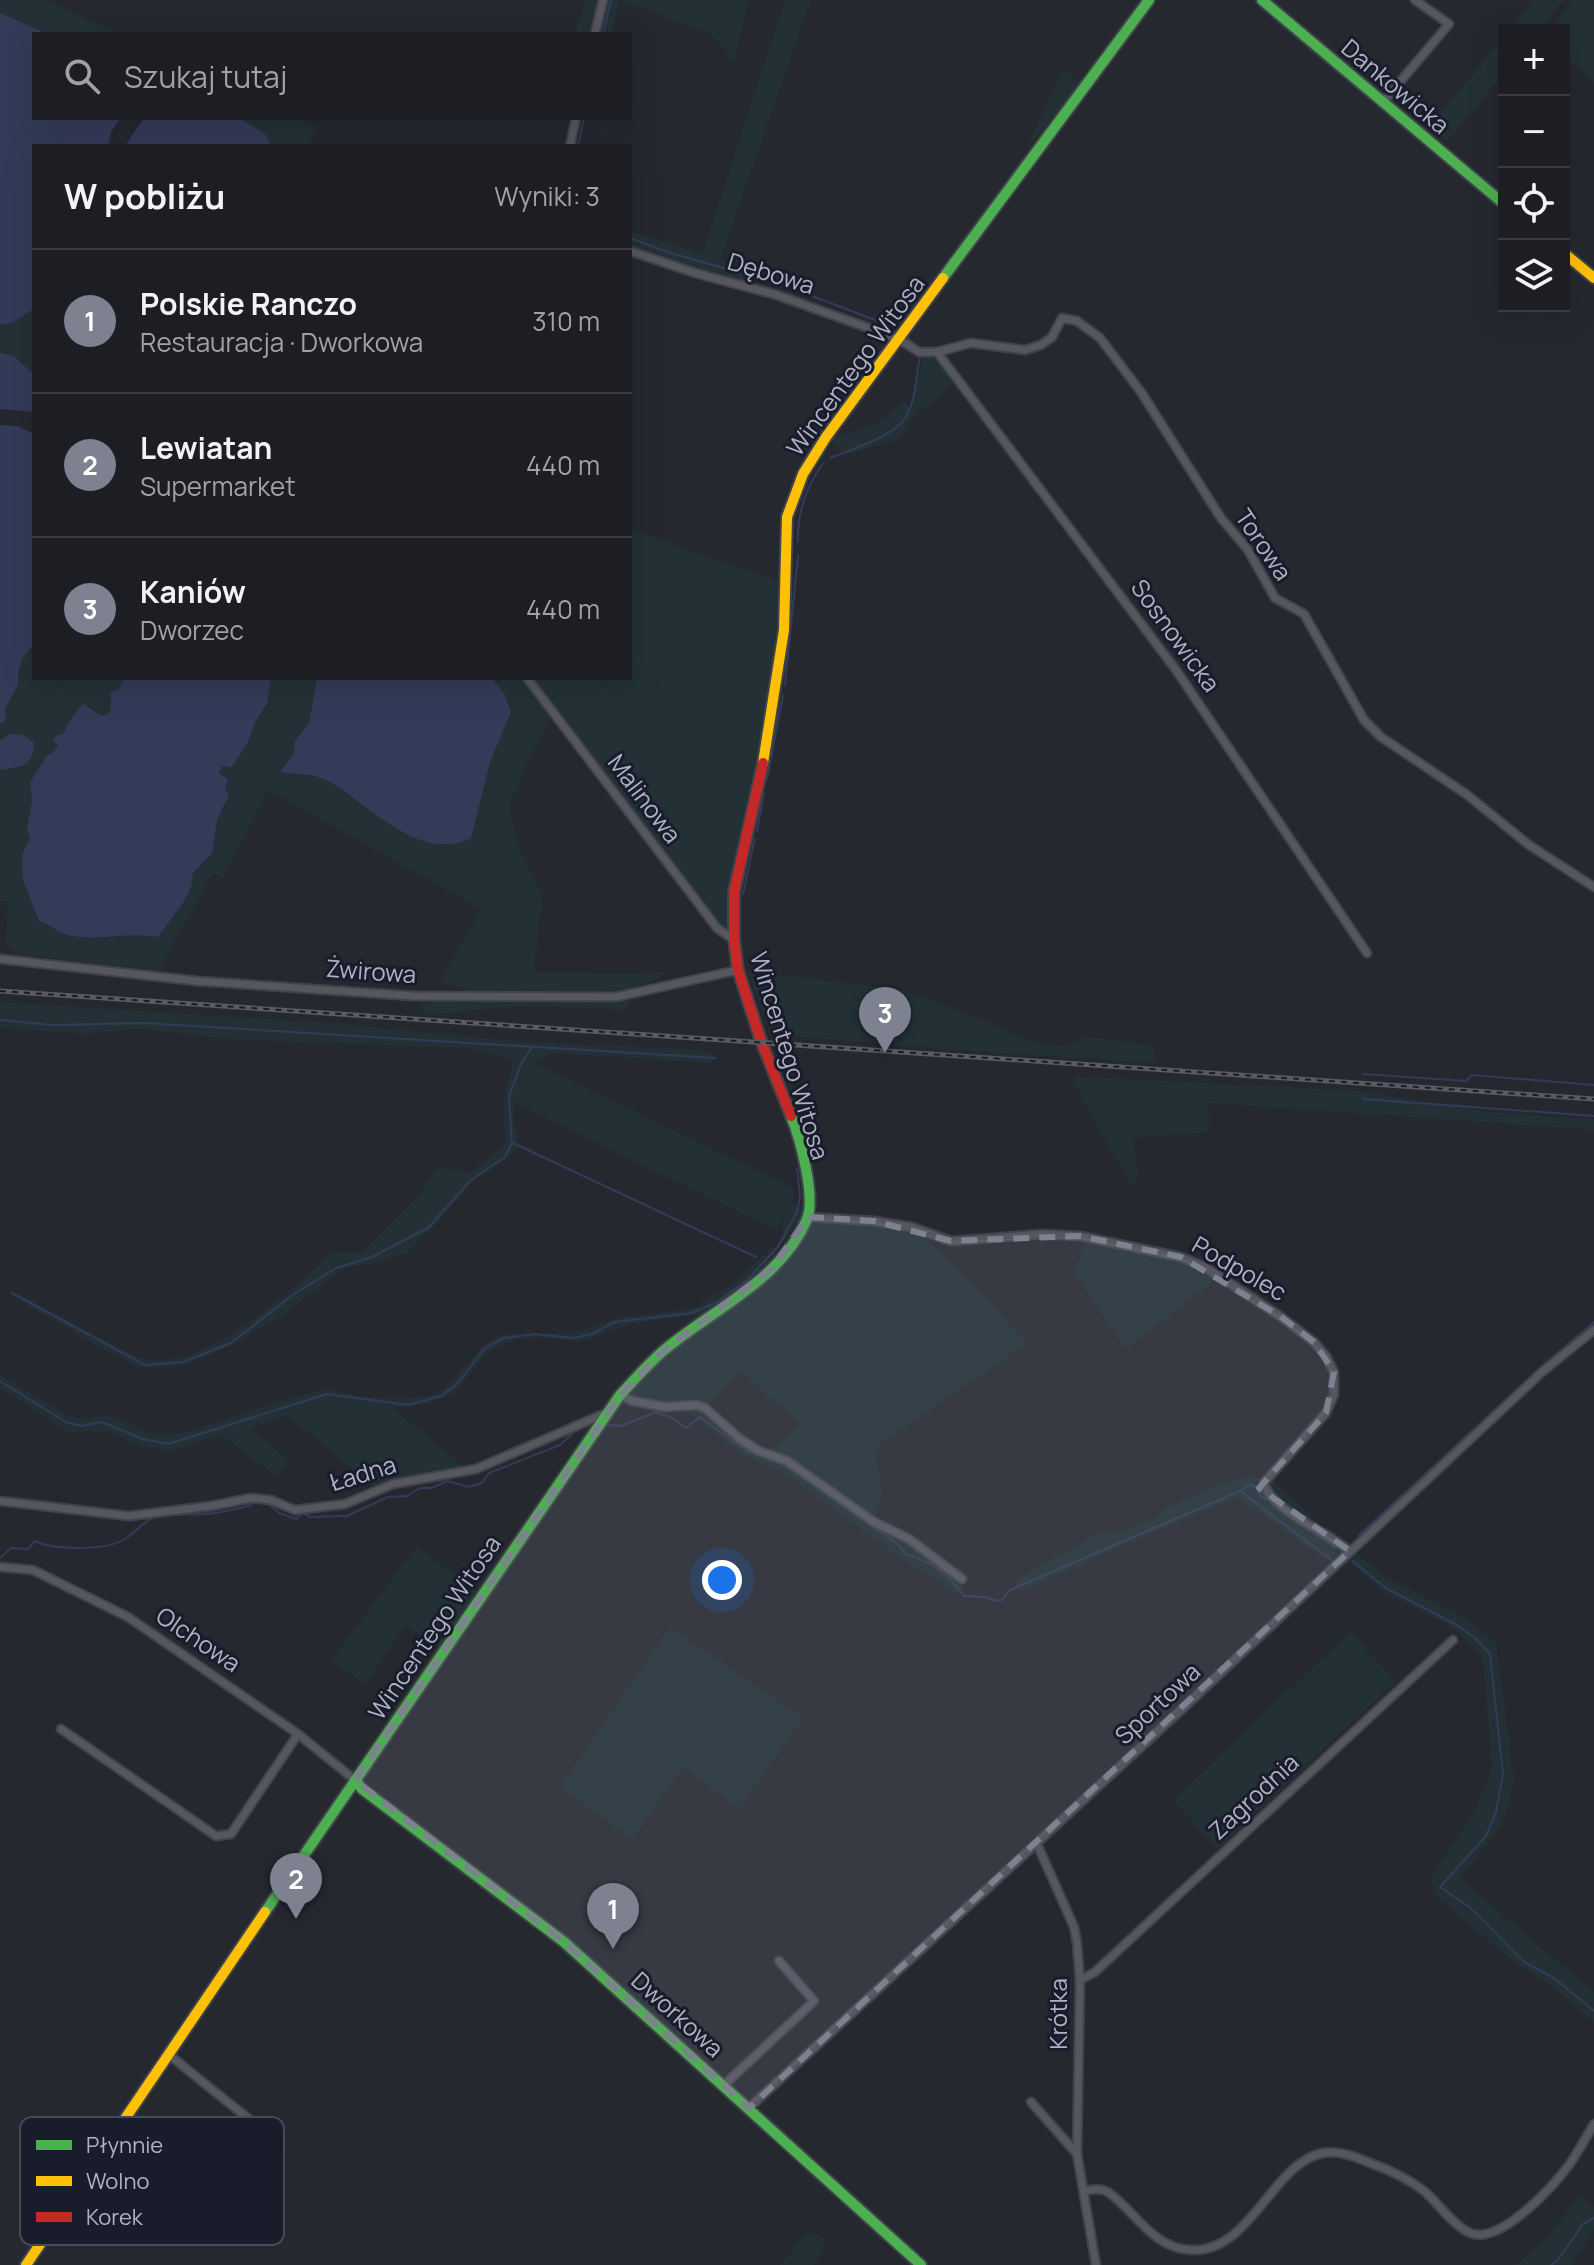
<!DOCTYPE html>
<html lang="pl">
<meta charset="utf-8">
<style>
:root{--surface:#1c1e24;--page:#25272c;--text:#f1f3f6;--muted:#a0a2a6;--line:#3a3c41;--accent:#7e8290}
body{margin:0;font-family:Manrope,sans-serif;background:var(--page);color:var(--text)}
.controls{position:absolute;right:24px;top:24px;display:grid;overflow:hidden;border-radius:0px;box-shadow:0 8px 32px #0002}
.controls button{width:72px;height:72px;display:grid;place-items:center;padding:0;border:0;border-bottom:2px solid var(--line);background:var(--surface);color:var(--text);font:40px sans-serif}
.you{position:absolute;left:722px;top:1580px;width:28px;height:28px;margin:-20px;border:6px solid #fff;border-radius:50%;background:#1a73e8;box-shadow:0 0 0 12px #1a73e833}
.badge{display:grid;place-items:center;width:52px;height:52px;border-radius:50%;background:var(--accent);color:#fff;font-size:26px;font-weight:700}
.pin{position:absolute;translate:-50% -66px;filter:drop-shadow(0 2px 4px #0008)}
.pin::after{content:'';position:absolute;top:42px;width:28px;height:24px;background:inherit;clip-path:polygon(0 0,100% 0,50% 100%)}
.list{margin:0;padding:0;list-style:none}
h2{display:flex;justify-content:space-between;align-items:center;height:104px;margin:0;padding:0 32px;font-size:34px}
h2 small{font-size:26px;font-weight:400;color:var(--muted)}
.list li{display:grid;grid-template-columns:52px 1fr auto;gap:24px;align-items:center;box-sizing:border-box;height:144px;padding:0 32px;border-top:2px solid var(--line)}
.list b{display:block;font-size:30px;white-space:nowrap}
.list p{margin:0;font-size:26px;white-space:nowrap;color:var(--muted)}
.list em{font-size:26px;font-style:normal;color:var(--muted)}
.icon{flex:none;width:44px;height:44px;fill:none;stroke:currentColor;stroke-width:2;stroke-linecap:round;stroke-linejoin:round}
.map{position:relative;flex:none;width:1594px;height:2265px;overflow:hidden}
.search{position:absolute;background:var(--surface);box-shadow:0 8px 32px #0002;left:32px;top:32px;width:600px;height:88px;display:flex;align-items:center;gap:20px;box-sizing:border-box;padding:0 28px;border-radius:0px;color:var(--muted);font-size:30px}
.panel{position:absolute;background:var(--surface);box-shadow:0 8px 32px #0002;left:32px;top:144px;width:600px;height:536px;border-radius:0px}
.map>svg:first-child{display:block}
.green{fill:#233137}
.water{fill:#343b58}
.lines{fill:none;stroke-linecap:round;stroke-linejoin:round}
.stream{stroke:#343b58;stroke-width:2}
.street-casing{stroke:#41434a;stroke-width:11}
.fast-casing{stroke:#41434a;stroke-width:14}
.slow-casing{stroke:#41434a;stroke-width:14}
.jam-casing{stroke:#41434a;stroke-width:14}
.street{stroke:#55565f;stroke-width:7}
.fast{stroke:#4caf50;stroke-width:10}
.slow{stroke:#ffc107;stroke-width:10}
.jam{stroke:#c62828;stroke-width:10}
.rail-casing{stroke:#595b63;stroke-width:5}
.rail{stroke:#191d2b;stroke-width:2;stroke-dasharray:6;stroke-linecap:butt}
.marked{fill:#7e8290;fill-opacity:0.2;stroke:#7e8290;stroke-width:6;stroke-dasharray:16 10;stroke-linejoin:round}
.labels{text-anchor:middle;stroke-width:6;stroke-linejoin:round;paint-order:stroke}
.street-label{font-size:24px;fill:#aeb2c3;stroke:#191d2b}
.key{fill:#191d2b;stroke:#464a59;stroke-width:2}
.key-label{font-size:22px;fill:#aeb2c3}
</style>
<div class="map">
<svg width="1594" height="2265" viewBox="0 0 1594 2265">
<rect width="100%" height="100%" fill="#262830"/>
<g class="green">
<path d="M0,0H46L119,34H48L0,13Z"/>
<path d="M585,0H620L611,34H575Z"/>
<path d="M621,0H748L735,61L711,34Z"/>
<path d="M786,0H811L720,260L757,272L753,284L695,270L630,248V231L702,254Z"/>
<path d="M1533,0H1564L1540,30H1509Z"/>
<path d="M1573,0H1594V82L1564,57V30H1549Z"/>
<path d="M1504,36V73L1448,141L1430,126Z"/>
<path d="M1064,67L1080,85L1028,146Z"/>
<path d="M239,118H297L319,128L307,146H272L265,134Z"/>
<path d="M34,309V374L13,356L0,353V325L12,323Z"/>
<path d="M923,356L937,359L954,383L914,417L900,439L846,455L829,439L875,424L905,401L911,410Z"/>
<path d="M630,529L778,581C778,635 770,692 759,745C747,806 728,865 729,927L721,926L531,678H630Z"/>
<path d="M34,644V678H124L118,690L109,700L110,713L102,716L91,707L72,717L56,751L50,754L30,782L32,800L27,829L30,839L22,854L35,912L61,934L72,937L116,938L137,933L158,937L183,903L193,873L212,853L217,820L225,807V788L219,773L222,766L248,742L256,720L267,704L271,678H317L309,723L295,741L293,755L280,771L326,779L402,833L471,838L490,762L511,712L504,693L492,678H523L551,715L509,805L517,844L542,894L534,972L669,973L634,988L626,1010L521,1006L425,1015L418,1003L455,1001L466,988L439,983L482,909L268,790L223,878L211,873C196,908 175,936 161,971L18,954L6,945L8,901H0V770L15,767L11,734L0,740V724L6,720L5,709L18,685V672L24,656Z"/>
<path d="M747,970L902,990L974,1016L1027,1040L1057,1046L1072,1045L1088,1036L1155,1046V1063L971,1051L789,1036L781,1026L779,1028L772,1023L763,1024L766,1021Z"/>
<path d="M0,1002L331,1023L527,1042L689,1049L714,1053L712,1063L553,1053L535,1063L795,1189L792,1203L803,1206L802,1216L767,1264L711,1313L630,1324L580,1342L536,1337L510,1341L487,1353L454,1394L431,1403L392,1408L465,1467L392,1480L375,1487L287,1415L250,1429L289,1460L277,1477L222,1436L207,1439L172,1451L144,1447L108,1431L69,1433L0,1388V1375L65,1414L79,1419L107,1415L158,1435L183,1433L269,1404L325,1389L373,1398L430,1396L444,1389L485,1343L501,1335L574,1333L620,1318L694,1308L735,1282L777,1243L784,1230L783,1220L776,1230L515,1103L513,1117L519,1147L502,1162L475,1179L435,1225L408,1252L375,1263L344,1268L283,1315L244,1339L192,1363L158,1369L139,1367L97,1346L12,1296L5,1287C38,1304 70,1321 102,1339C115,1346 132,1357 147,1359C213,1368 286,1293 332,1252H362L416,1198L439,1167L471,1173L506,1143C501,1111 504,1090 514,1060L469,1048L240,1040L138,1029L85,1034L0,1028Z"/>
<path d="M1075,1076L1359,1091L1488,1112L1594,1119V1130L1208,1103L1209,1132L1132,1138L1139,1177L1132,1187L1074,1083Z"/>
<path d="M817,1223C848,1223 880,1221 911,1230C934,1237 1009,1321 1026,1344L881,1443L875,1451L883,1493L874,1520L768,1453L801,1424L740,1371L706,1407L634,1400L629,1395L675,1348L751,1295L776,1272L809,1226Z"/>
<path d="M1085,1241L1180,1260L1217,1278L1126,1349L1075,1273Z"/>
<path d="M697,1407L739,1441L785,1463L909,1541L960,1582L964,1591L956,1592L907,1562L780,1470L746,1457L683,1408Z"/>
<path d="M1250,1476L1273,1482L1308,1511L1314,1531L1336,1544L1335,1555L1326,1560L1238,1497L1129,1542L1020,1592L1015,1581L1102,1531L1120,1533L1161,1516L1160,1511L1219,1484Z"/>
<path d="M416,1547L478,1591L439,1647L406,1625L365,1685L331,1660Z"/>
<path d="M1357,1554L1387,1578L1466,1618L1496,1643L1514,1781L1505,1819L1460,1879L1594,1992V2022L1542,1979L1515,1963L1437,1897L1430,1879L1476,1809L1492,1767L1483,1656L1452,1627L1381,1590L1349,1562Z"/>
<path d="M670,1627L803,1718L739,1809L683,1767L632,1839L560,1787Z"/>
<path d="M1350,1632L1396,1681L1217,1849L1173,1800Z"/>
<path d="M1578,2196L1594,2207V2230L1572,2265H1514L1546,2241Z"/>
<path d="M808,2233L822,2236C828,2249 821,2255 813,2265H780Z"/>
</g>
<g class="water">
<path d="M0,13L48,34H34V118H121L111,132L108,146H34V309L12,323L0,325Z"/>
<path d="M144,118H239L265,134L272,146H125Z"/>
<path d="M0,353L13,356L34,374L32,412L0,409Z"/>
<path d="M0,425L17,426L34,434V644L24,656L18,672V685L5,709L6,721L0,724Z"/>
<path d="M124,678H271L267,704L256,720L248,742L232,767L222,766L219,773L228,779L225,788L229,795L217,820L212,853L193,873L191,887L183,903L158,937C128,931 98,942 67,935C58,933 52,925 39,921L23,880L22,854L30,839L27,829L32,800L30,782C35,774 40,767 45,759C50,751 55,754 58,745L53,741L56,736L63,734L72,717L83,704L102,716L110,713L111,692L118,690Z"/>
<path d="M317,678H492L504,693L511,712L490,762L471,838C419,864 369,804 328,781C316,774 294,774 280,772L293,755L295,741L309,723Z"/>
<path d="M11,734L23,735L34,743C33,768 21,766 0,770V740Z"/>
</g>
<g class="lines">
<g class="stream">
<path d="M603,34L611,0"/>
<path d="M578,146L584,118"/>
<path d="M630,238L667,252L783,285L896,328"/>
<path d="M907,336L913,344"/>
<path d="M830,458C850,450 895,436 906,417C916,400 916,376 920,356"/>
<path d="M798,542C797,513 806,487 823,463"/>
<path d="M785,685L798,555"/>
<path d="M767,779L783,695"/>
<path d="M757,831L764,793"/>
<path d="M743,894L755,838"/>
<path d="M0,1020L52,1025L144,1023L715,1058"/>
<path d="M1363,1074L1466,1081L1472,1075L1594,1085"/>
<path d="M1363,1099L1594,1116"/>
<path d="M513,1143L756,1257"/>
<path d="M12,1293L145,1365L183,1362L231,1343L294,1294L336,1268L372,1257L428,1228L471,1180L505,1157L512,1143L509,1097L521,1064L532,1047"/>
<path d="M0,1381L66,1422L82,1426L102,1422L143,1439L168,1444L327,1394L408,1405L441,1396L458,1383L484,1349L504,1338L535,1334L572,1338L592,1334L614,1322L692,1313L717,1302L747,1280L778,1247L797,1212L800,1196L797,1169"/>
<path d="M610,1425L621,1426L656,1412L672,1418L686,1428L700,1417L748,1452L780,1463L803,1478L899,1545L905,1554C928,1559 951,1576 964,1596L985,1597L997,1601L1002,1600L1010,1590L1240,1491L1334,1562L1139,1743"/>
<path d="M1241,1490L1251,1484L1258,1490L1260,1496L1272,1502"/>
<path d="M269,1504L279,1513L296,1519L303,1513L311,1517L347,1516L388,1497L407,1496L420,1488H432L447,1481L469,1487L482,1483L489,1473L560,1445L573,1433L590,1423"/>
<path d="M1289,1516L1336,1548"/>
<path d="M1359,1535L1546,1363L1594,1322"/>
<path d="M0,1558L11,1548L28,1549L35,1541C53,1550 106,1551 125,1539C136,1532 142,1522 155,1517C172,1512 189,1516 205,1514C220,1513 235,1509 249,1506L255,1502"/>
<path d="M1353,1561L1384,1587L1455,1624L1474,1637L1490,1654L1503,1774L1496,1812L1486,1836L1440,1887L1472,1909L1524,1962L1554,1978L1594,2011"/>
<path d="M1551,2265L1557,2261L1583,2224L1594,2218"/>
</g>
<g class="street-casing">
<g id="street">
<path d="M595,34L603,0"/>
<path d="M1382,103L1449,24L1415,0"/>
<path d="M570,146L576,118"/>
<path d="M630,251L695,273L777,295L899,339L919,352H937L971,343L1025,350L1041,345L1052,337L1062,318L1077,321L1100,338L1141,392L1221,518L1248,550L1275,598L1304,614L1364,720L1381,737L1466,794L1529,845L1594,887"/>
<path d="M937,352L1176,670L1367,953"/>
<path d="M527,678L717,928L734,940"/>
<path d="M0,959L197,981L414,996L616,997L738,970"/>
<path d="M808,1217L874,1221L912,1227L951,1241L1043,1234L1080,1236L1181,1257L1205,1267L1280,1316L1314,1342L1326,1356L1334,1372V1395L1326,1413L1264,1483C1273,1512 1327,1531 1350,1551"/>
<path d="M620,1395L633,1401L665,1407L697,1405L705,1408L740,1439L759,1451L787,1461L874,1522L909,1539L962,1579"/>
<path d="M0,1501L129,1516L211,1506L251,1498L271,1500L295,1510L345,1504L393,1484L476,1469L606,1413"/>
<path d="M0,1567L33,1570L128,1617L298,1734L355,1780"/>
<path d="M61,1729L216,1836L231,1834L298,1734"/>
<path d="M1037,1844L1074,1927L1077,1943L1080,1980L1077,2154L1096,2265"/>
<path d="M1080,1980L1095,1972L1453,1640"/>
<path d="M168,2054L280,2144"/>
<path d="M724,2085L814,2001L779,1961"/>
<path d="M1031,2102L1077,2154"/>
<path d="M749,2108L1177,1714L1542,1372L1594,1330"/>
<path d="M1085,2191C1093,2189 1101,2188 1108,2192C1136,2212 1152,2248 1191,2250C1251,2253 1273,2162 1323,2153C1339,2150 1356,2157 1370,2163C1390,2170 1407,2178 1424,2191C1439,2204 1451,2223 1468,2232C1497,2248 1553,2187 1569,2165C1578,2152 1586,2138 1594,2124"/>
</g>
</g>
<g class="fast-casing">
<g id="fast">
<path d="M1262,0L1504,204"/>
<path d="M943,278L1149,0"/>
<path d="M355,1780L362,1789L564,1942L921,2265"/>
<path d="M265,1912L620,1395C634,1380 648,1364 663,1351C711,1310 781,1281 807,1219C816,1197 800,1138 791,1116"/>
</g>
</g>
<g class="slow-casing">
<g id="slow">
<path d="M1564,253L1594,278"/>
<path d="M763,763L784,630L787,517L803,474L826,437L943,278"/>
<path d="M26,2265L265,1912"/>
</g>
</g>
<g class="jam-casing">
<path id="jam" d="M763,763L734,892V940L738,970L761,1041L791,1116"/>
</g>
<use href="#street" class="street"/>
<use href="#fast" class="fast"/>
<use href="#slow" class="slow"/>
<use href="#jam" class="jam"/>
<g class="rail-casing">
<path id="rail" d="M0,991L1594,1099"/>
</g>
<use href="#rail" class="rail"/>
</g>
<path class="marked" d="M808,1217L874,1221L951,1241L1080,1236L1181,1257L1280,1316L1314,1342L1334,1372L1326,1413L1259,1488L1350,1551L749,2108L564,1942L355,1780L620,1395L663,1351L772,1268Z"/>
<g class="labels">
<g class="street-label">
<text transform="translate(1395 87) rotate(40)" y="8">Dankowicka</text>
<text transform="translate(771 274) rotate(17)" y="8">Dębowa</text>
<text transform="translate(856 366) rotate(-54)" y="8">Wincentego Witosa</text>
<text transform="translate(1263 545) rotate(56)" y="8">Torowa</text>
<text transform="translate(1175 636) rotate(54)" y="8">Sosnowicka</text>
<text transform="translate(644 799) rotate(53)" y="8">Malinowa</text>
<text transform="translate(371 972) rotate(4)" y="8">Żwirowa</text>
<text transform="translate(789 1056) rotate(73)" y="8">Wincentego Witosa</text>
<text transform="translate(1239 1269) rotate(30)" y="8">Podpolec</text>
<text transform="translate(363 1474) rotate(-17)" y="8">Ładna</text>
<text transform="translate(435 1628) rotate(-56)" y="8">Wincentego Witosa</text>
<text transform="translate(198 1640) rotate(34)" y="8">Olchowa</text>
<text transform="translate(1158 1704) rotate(-43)" y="8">Sportowa</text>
<text transform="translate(1254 1797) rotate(-43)" y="8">Zagrodnia</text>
<text transform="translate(1059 2014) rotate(-90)" y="8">Krótka</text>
<text transform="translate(677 2015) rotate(42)" y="8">Dworkowa</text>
</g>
</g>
<rect x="20" y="2117" width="264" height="128" rx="12" class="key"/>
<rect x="36" y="2140" width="36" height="10" fill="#4caf50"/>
<rect x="36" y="2176" width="36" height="10" fill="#ffc107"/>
<rect x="36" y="2212" width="36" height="10" fill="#c62828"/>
<g class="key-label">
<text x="86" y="2153">Płynnie</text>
<text x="86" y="2189">Wolno</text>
<text x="86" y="2225">Korek</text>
</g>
</svg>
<div class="controls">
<button>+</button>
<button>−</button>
<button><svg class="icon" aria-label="locate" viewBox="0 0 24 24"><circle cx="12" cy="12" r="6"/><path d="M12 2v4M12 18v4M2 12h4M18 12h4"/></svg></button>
<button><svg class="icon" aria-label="layers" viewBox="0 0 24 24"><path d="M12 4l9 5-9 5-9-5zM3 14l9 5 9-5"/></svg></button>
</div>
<div class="you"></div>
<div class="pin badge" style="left:613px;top:1949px">1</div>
<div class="pin badge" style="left:296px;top:1919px">2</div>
<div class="pin badge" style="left:885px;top:1053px">3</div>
<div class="search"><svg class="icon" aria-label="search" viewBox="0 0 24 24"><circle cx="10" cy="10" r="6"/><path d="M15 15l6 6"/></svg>Szukaj tutaj</div>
<section class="panel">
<h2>W pobliżu<small>Wyniki: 3</small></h2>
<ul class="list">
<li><span class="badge">1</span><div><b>Polskie Ranczo</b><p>Restauracja · Dworkowa</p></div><em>310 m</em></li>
<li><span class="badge">2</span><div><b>Lewiatan</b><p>Supermarket</p></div><em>440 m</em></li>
<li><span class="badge">3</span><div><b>Kaniów</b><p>Dworzec</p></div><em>440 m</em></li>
</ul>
</section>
</div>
